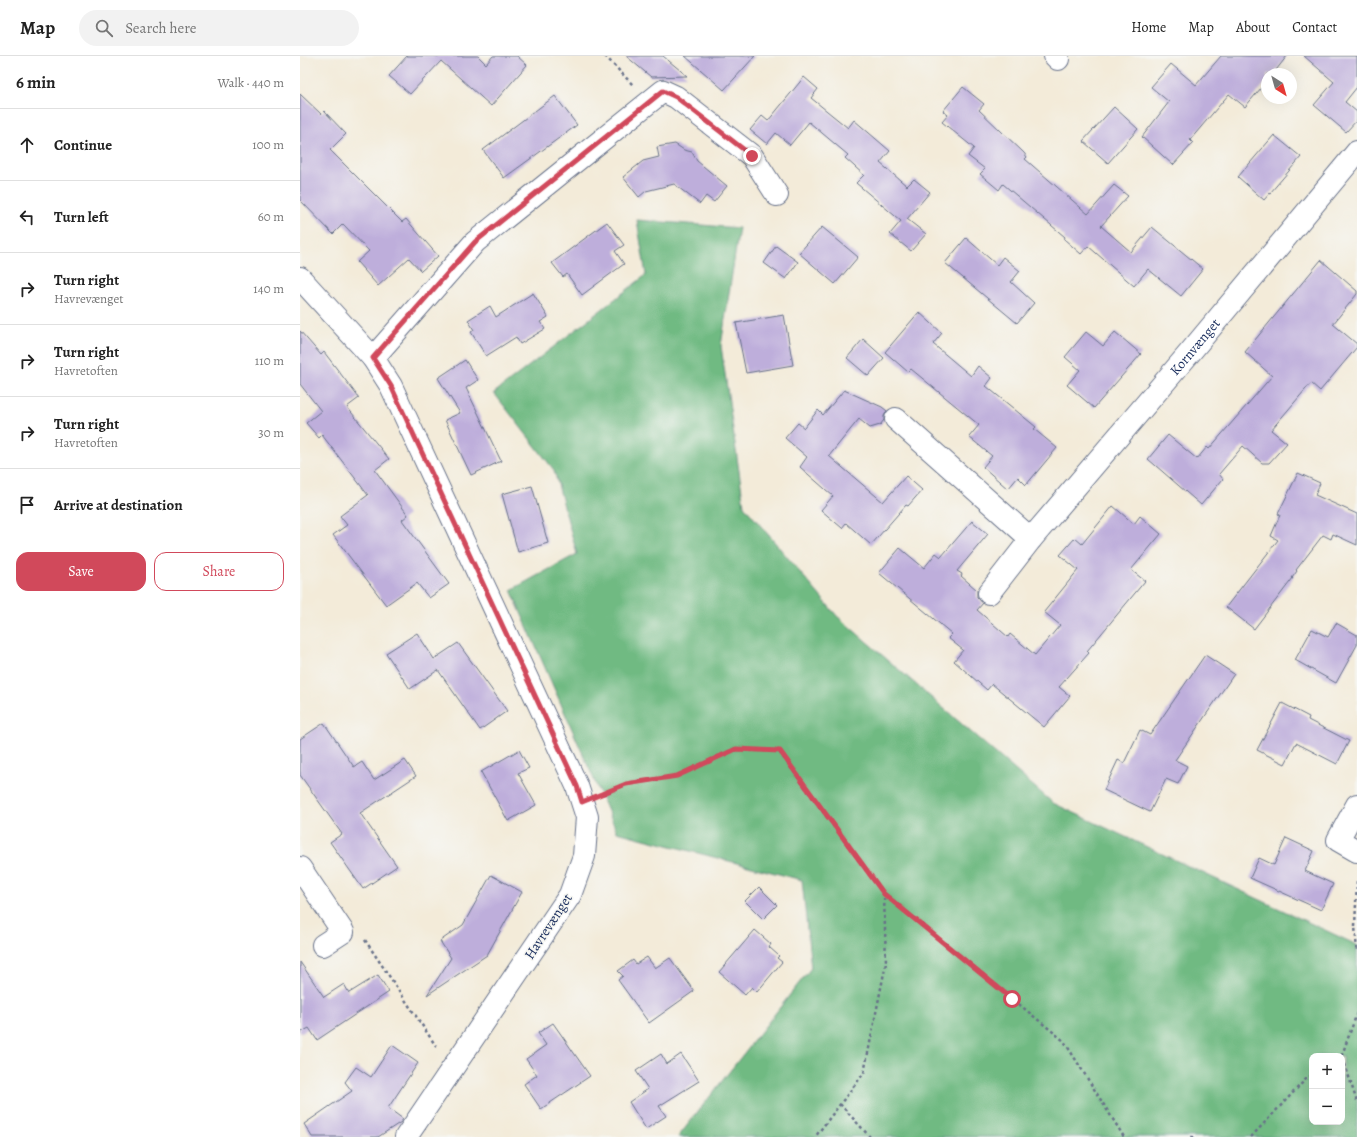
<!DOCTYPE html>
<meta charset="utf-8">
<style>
:root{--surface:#fff;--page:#f2f2f2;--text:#222;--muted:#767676;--line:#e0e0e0;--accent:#d1495b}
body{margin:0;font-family:Alegreya,serif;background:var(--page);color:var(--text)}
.controls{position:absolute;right:12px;bottom:12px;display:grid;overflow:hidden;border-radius:8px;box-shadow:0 4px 16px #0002}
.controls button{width:36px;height:36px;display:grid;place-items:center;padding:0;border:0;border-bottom:1px solid var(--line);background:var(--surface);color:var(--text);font:20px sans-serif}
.compass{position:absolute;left:961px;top:12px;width:36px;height:36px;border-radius:50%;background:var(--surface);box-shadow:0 4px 16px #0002;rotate:143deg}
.stop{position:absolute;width:12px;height:12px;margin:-9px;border:3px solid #d1495b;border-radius:50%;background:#fff}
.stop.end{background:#d1495b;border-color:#fff;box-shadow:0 1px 4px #0008}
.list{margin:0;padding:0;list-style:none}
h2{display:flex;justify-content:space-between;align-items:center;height:52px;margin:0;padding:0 16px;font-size:17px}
h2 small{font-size:13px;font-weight:400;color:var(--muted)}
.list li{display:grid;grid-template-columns:26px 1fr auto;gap:12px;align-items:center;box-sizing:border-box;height:72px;padding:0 16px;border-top:1px solid var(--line)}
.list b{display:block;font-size:15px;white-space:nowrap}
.list p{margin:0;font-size:13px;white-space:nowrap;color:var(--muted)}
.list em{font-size:13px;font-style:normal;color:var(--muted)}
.actions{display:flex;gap:8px;padding:12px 16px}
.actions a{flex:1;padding:9px 0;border:1px solid var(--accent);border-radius:12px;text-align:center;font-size:14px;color:var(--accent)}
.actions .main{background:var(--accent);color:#fff}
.icon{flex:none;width:22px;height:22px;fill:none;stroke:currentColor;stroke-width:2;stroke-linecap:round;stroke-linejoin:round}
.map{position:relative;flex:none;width:1057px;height:1081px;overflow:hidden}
header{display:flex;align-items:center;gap:24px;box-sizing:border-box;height:56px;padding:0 20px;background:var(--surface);border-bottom:1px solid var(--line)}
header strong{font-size:19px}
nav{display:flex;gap:22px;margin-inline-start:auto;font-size:14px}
.search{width:280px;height:36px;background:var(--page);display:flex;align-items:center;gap:10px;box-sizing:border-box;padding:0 14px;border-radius:22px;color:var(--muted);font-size:15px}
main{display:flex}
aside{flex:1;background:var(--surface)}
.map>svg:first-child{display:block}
.forest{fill:#6fba82;stroke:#457470;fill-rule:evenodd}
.building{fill:#beaedb}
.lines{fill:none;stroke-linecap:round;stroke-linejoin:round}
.street-casing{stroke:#677189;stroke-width:24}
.path{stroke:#677189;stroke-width:2.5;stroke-dasharray:3 3;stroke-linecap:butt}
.street{stroke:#fff;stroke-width:22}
.route{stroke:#d1495b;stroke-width:5}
.labels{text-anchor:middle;stroke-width:3;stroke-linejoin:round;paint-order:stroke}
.street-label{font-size:14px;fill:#1b2f5e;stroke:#f6f6f2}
</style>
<header>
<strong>Map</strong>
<div class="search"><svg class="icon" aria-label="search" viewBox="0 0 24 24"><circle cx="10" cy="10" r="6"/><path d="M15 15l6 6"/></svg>Search here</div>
<nav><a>Home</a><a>Map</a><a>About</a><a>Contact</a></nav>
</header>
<main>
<aside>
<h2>6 min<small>Walk · 440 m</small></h2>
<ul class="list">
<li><svg class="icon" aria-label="ahead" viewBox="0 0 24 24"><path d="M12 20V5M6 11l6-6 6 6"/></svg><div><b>Continue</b></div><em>100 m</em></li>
<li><svg class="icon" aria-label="left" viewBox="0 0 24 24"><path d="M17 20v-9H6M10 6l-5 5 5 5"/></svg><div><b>Turn left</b></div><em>60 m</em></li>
<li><svg class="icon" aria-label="right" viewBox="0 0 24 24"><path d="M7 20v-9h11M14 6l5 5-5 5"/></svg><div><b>Turn right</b><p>Havrevænget</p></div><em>140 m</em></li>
<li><svg class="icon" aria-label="right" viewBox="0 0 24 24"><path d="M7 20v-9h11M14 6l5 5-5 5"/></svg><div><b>Turn right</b><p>Havretoften</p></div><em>110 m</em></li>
<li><svg class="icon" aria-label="right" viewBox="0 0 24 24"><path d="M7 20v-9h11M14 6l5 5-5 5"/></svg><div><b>Turn right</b><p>Havretoften</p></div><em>30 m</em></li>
<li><svg class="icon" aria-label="arrive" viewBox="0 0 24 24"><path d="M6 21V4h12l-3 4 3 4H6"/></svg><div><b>Arrive at destination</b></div></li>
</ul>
<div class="actions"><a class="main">Save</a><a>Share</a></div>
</aside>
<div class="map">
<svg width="1057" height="1081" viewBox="0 0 1057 1081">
<rect width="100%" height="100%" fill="#f6f6f2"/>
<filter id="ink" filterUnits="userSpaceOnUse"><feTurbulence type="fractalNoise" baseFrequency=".025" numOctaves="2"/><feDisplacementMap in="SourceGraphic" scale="8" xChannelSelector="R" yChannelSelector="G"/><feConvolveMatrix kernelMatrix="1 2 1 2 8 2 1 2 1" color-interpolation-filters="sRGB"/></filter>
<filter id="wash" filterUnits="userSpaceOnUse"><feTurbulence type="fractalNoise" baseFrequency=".012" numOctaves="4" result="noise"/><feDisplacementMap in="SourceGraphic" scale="16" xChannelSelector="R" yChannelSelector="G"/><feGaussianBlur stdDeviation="0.9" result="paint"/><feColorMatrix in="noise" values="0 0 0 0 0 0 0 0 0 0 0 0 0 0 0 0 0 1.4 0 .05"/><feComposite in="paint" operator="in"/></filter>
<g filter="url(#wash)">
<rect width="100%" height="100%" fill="#f3ebd9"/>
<path class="forest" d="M337,164L439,172L421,290L444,450L537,560L753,747L1057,889V1081H378L511,912L502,824L317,776L211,534L277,498L254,414L194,337L346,219ZM1012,1000H1042V1066H1012Z"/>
<g id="blocks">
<g class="building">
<path d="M107,0H178L186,8L193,0H217L227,9L191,50L141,5L110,38L89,20Z"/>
<path d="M326,0H363L387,20L351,21Z"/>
<path d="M385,0H455L424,34Z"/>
<path d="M921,0H987L973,18H967V25L945,51L929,38L890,84L893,87L873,109L842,81L869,46L851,31L871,8L896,29Z"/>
<path d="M1004,0H1057V31L1045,46L1057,56V64L1046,76L1014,49L1034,26Z"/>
<path d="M504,21L518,33L511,42L548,72L554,64L590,95L580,107L607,130L614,123L630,136L607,163L626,178L611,195L590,178L601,165L556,127L564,119L545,102L548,99L509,66L490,89L476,77L467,88L450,74L462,60L468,65Z"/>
<path d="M663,31L684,48L679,54L724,97L727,101L725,103L788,158L814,129L828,140L801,170L831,196L852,171L903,213L881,240L848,213L834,230L788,190L781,198L764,183L765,181L703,128L699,134L680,118L685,113L668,100L674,92L642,66L648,59L643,55Z"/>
<path d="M0,38L21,58L24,55L46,78L30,94L102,166L106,163L138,200L121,215L109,202L78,230L57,206L69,195L43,168L33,178L0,144Z"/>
<path d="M255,40L277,69L204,122L183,94Z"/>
<path d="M814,51L838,73L808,107L783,85Z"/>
<path d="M974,79L1001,101L964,144L938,121Z"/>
<path d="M375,88L384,94L392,96L397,105L427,130L414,146L406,140L400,148L374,128L346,135L339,141L323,121L343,105L359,101L357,91Z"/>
<path d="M307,166L324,189L315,195L324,208L282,239L267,218L263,221L252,207Z"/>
<path d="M522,171L558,201L535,228L499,197Z"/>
<path d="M666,182L697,209L703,201L720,215L711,226L734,247L717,267L645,207Z"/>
<path d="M476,190L498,206L486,223L464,207Z"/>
<path d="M1021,204L1057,235V238L1033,268L1057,288V291L1020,335L1011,327L971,374L987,387L969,407H962L943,390L919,418L923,423L901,449L848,403L868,379L897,403L907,391L909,393L972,320L945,296Z"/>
<path d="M233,237L248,261L240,266L245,273L220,288L216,281L186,300L171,276L174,274L168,264L190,250L196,261Z"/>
<path d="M619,256L642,277L633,288L671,320L678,310L692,322L686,330L736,371L734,373L757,392L726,429L718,421L708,433L683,411L692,400L669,381L679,369L611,313L608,316L585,296Z"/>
<path d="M484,259L493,309L446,317L436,267Z"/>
<path d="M0,275L21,299L24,296L59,342L47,351L89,403L75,414L108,459L102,464L149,528L129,542L117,527L86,549L33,479L47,469L40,460L68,439L22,379L19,382L6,367L21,355L0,328Z"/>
<path d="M786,276L803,290L815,276L841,298L794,352L767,329L780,314L765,301Z"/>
<path d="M563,283L584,302L568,320L547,302Z"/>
<path d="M165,304L178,324L166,332L201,405L171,419L145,364L160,357L138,322Z"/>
<path d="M544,334L582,351L587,355L584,360V364L580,369L570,372L559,363L529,400L583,446L606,420L622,434L608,450L606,449L571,489L546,467L542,472L521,454L533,440L500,411L507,401L485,382L498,367L504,372L518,354L523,359Z"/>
<path d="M998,417L1020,427L1015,439L1057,458V489L1033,478L1031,483L1023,479L996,514L997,515L992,522H993L954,573L926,551L978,484L971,480L980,459L978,458Z"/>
<path d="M232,430L248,487L218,496L202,438Z"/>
<path d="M813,450L834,468L840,460L861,478L831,514L845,525L787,595L789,597L759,631L770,640L744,671L692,628L687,634L654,605L663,594L648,582L652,578L579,517L600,492L624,512L636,497L641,501L672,465L688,478L657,515L662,518L661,520L677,534V541L683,547L677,554L708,581L710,578L735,599L760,569L744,556L778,514L760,499L775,482L782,488Z"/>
<path d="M1036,567L1057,579V589L1036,627L995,604L1012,573L1028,581Z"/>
<path d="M117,577L134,603L158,587L207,655L180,674L138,614L110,633L86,597Z"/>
<path d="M905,599L934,618L875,704L887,710L878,728L866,723L850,756L804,734L818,704L824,707L840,674L850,679Z"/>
<path d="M982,647L1009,661L1008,664L1049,685L1037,708L996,687L985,708L957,694Z"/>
<path d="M24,667L54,711L62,706L74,724L105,704L116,720L60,757L97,810L63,833L30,786L42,778L0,719V683Z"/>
<path d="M219,694L229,712L218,717L236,749L208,765L181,716Z"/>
<path d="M986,782L1014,795L1005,815L1033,828L1021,854L950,822L959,802L974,809Z"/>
<path d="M191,819L222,836L187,899L127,939L151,902L140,885L163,869Z"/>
<path d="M459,831L477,849L463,863L445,845Z"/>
<path d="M455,874L471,888L469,891L479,900L477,902L482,906L457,936L452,931L445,939L419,916Z"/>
<path d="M347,901L355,912L370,902L394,935L349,967L318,924L323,920L318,915L333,904L336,908Z"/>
<path d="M0,906L24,941L44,928L49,937L78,919L89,936L17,984L9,972L0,977Z"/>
<path d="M253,967L290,1020L241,1053L224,1028L237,1019L226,1003L246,989L238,977Z"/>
<path d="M92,989L118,1007L88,1052L103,1063L101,1066L78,1081H12L4,1068L52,1035L45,1026L56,1011L71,1021Z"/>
<path d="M361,998L367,1008L381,998L399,1025L359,1050L366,1060L346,1073L329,1046L348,1033L336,1015Z"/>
</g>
</g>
</g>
<g filter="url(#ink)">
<use href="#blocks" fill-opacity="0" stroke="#677189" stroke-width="1"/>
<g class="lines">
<g class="street-casing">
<g id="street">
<path d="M755,0L758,3"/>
<path d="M0,222L73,302L91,330L277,730L287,761L284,800L270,839L106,1081"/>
<path d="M73,302L175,186L363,35L376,41L452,100L477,139"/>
<path d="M596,363L731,483"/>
<path id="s1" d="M689,537L731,483L892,294L1057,96"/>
<path d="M1057,749L1038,784L1057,795"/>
<path d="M0,812L43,876L23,889"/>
</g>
</g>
<g class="path">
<path d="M305,0L334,30"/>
<path d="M303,738L326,728L377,720L435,693L479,695L584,838L586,907L564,1017L515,1081"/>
<path d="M1057,825L1055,870L1057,895"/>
<path d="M584,838L764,985L824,1081"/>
<path d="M65,884L138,993"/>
<path d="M1057,957L1042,999L1056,1043L1057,1044"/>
<path d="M540,1048L570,1081"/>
<path d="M891,1081H897"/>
<path d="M951,1081L1006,1023L1012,1019"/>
</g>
<use href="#street" class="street"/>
</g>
</g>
<g class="lines" filter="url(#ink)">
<path class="route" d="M452,100L376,41L363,35L175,186L73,302L91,330L277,730L282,746L326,728L377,720L436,693L480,695L584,838L712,943"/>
</g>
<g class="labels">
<g class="street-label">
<text dy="5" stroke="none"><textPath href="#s1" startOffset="321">Kornvænget</textPath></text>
<text transform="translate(248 870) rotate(-57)" y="5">Havrevænget</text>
</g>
</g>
</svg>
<div class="controls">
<button>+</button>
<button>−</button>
</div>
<svg class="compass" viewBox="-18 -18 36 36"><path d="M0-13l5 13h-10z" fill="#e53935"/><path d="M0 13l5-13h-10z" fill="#767676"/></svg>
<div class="stop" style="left:712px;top:943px"></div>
<div class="stop end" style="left:452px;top:100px"></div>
</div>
</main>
